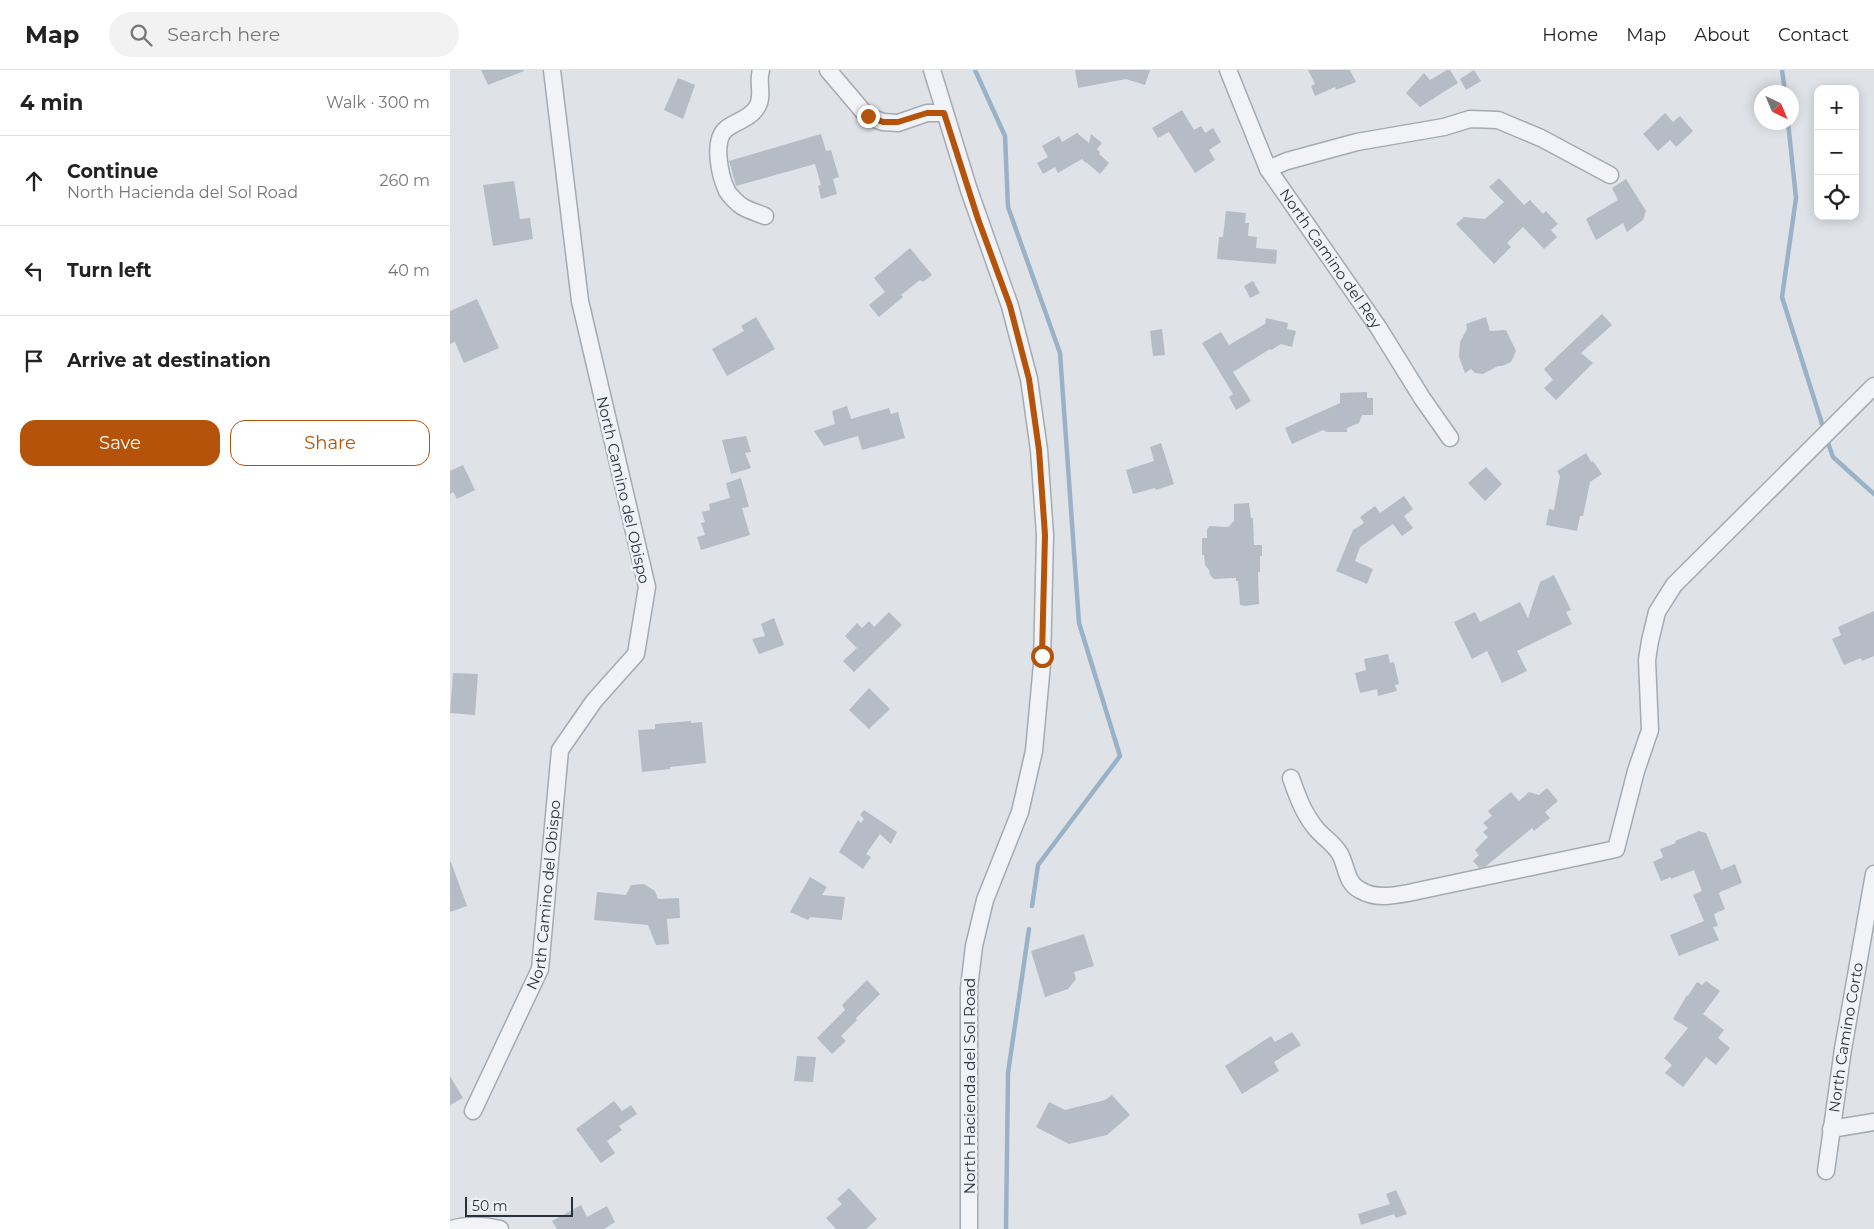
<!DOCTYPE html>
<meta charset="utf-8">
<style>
:root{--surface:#fff;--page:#f2f2f2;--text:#222;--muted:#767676;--line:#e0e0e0;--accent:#b45309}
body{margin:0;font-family:Montserrat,sans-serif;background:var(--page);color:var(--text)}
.controls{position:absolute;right:15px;top:15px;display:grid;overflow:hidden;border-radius:10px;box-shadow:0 2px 12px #0003}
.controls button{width:45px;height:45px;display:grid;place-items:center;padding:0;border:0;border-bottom:1px solid var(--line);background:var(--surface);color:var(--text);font:25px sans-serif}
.compass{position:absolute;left:1304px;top:15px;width:45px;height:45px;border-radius:50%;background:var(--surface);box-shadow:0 2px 12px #0003;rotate:136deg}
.scale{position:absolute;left:15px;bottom:12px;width:108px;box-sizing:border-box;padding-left:5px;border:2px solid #28313f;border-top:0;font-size:14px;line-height:18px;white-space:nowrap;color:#28313f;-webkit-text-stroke:4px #eef2f6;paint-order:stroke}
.stop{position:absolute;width:15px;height:15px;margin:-11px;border:4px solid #b45309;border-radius:50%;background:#fff}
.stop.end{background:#b45309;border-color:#fff;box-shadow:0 1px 5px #0008}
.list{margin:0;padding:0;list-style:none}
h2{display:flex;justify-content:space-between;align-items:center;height:65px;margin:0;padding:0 20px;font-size:21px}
h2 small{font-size:16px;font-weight:400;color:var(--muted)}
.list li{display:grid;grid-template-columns:32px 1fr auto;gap:15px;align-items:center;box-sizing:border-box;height:90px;padding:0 20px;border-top:1px solid var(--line)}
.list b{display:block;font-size:19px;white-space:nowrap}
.list p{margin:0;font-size:16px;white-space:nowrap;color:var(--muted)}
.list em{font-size:16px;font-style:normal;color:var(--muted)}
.actions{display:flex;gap:10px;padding:15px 20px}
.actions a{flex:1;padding:11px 0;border:1px solid var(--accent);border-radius:15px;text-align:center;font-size:18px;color:var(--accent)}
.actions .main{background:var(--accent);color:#fff}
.icon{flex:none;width:28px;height:28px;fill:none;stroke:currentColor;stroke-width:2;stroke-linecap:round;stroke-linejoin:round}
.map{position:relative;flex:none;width:1424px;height:1159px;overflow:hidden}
header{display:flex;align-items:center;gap:30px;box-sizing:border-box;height:70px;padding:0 25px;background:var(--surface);border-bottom:1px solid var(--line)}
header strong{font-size:24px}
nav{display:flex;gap:28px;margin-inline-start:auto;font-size:18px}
.search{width:350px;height:45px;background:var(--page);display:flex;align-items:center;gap:12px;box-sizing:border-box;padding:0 18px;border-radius:28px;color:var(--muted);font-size:19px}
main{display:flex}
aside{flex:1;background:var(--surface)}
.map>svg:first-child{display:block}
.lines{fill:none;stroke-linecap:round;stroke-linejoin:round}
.stream{stroke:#9ab2c8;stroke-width:4.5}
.building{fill:#b6bcc5}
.minor-casing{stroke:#a4aab2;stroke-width:19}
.minor{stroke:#f1f3f6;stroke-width:16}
.route{stroke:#b45309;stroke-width:6}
.labels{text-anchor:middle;stroke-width:5;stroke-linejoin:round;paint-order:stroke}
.street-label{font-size:15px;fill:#28313f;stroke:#eef2f6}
</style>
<header>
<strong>Map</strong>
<div class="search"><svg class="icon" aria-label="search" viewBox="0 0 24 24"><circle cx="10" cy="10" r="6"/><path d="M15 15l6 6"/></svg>Search here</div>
<nav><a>Home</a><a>Map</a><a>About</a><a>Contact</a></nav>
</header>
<main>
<aside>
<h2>4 min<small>Walk · 300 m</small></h2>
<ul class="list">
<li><svg class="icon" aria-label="ahead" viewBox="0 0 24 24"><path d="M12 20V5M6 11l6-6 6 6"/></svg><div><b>Continue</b><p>North Hacienda del Sol Road</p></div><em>260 m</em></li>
<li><svg class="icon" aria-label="left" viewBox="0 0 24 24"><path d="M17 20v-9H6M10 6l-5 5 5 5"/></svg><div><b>Turn left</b></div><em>40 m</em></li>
<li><svg class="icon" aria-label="arrive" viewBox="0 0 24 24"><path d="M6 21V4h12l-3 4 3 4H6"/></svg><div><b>Arrive at destination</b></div></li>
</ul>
<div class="actions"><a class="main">Save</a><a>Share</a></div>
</aside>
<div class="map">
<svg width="1424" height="1159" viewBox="0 0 1424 1159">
<rect width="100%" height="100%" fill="#dfe3e8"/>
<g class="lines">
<g class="stream">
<path d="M525,0L555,66L558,137L610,283L629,553L670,686L588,795L582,836"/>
<path d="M1332,0L1335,22"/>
<path d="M1338,52L1346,128L1332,227L1374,360"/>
<path d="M1377,370L1383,387L1424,424"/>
<path d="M556,1159L558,1003L579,859"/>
</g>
</g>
<g class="building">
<path d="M31,0H74V1L38,15Z"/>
<path d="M625,0H700L695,15L676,9L628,18Z"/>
<path d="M858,0H900L906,12L886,20L885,17L865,26L861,16L865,14Z"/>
<path d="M997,0H1000L1008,13L970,37L956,23L974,3L980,10Z"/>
<path d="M1024,0L1031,11L1016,20L1010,9Z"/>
<path d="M228,8L245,15L233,49L214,40Z"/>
<path d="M732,40L744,60L751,56L755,63L763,58L771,72L759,80L765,90L745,103L719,62L708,68L702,58Z"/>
<path d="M1215,43L1223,52L1230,46L1243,61L1226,77L1220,70L1208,81L1193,64Z"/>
<path d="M627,63L639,73L641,64L652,73L647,79L650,82L649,84L659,93L650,104L636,92L634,94L635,92L632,89L608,103L605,97L593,104L587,93L598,87L592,76L609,66L612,72Z"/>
<path d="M371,64L376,81L381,80L389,107L383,109L387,124L371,129L368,116L371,115L365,94L286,116L279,91Z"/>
<path d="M1049,108L1074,135L1080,130L1093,144L1096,141L1108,154L1101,160L1107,167L1094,179L1073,157L1057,173L1061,177L1044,194L1006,154L1014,147L1035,149L1054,132L1039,117Z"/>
<path d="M1176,109L1196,141L1193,150L1177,162L1173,153L1146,170L1136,149L1168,130L1162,118Z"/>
<path d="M64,111L70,149L80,148L83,169L43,176L33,115Z"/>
<path d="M776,141L796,143L795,153H799L798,166L807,167L806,178L827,180L826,194L767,189L769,167H773Z"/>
<path d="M460,178L482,205L473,212L470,210L451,225L453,227L429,247L419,235L435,222L424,208Z"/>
<path d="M803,211L810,223L800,228L794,216Z"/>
<path d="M27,229L49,278L14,293L5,272L0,274V241Z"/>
<path d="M1152,244L1162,255L1131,283L1143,293L1106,330L1094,318L1103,310L1094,299Z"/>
<path d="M306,247L325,279L277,306L262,279L294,261L291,256Z"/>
<path d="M1036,247L1040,261L1056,260L1066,281L1061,292L1052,296H1048L1033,304L1025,303L1021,299L1015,303L1009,287L1010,272L1017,259L1016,254Z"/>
<path d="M816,248L838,253L837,259L846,261L842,277L831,274L821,280L820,279L783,302L801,331L786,340L779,327L783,324L752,273L771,262L779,275L815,254Z"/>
<path d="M712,259L715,285L703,286L700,261Z"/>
<path d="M917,322V328H923V345H912L909,353L897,358V362H877L873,360L842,374L835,358L890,333V323Z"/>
<path d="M397,336L401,349L439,338L441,344L448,342L455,368L412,380L408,366L374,376L364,361L385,354L382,341Z"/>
<path d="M296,366L301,382L295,383L301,398L281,404L272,370Z"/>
<path d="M711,373L724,414L706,420L705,418L683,424L676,400L704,391L700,377Z"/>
<path d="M1136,383L1141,392L1143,391L1152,404L1140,412L1133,446H1130L1127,461L1096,455L1099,439L1104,440L1110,406L1107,401Z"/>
<path d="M13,395L25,420L7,429L3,422L0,424V401Z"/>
<path d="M1036,397L1052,414L1035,431L1018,413Z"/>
<path d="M291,408L299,437L292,438L300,465L251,480L247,467L255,465L251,453L255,452L252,442L260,440L259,434L280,428L276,413Z"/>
<path d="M954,426L963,439L954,446L963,458L952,466L943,454L910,477L905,491L923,499L917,514L886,501L903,460L914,453L910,447L925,436L930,443Z"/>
<path d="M799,433L801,448H803L804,475H812V486H810V502H808L809,534L795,536L790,535L788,511H786V508L764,509L760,505L759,500L755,495L754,485H752V468H757V459L760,456L778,457L784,451V434Z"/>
<path d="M1104,505L1121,540L1116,542L1122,554L1067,581L1077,601L1052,613L1037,581L1022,589L1004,552L1025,542L1030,552L1070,532L1078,548L1090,512Z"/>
<path d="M1424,541V586L1412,591L1411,588L1394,595L1382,569L1391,565L1388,557Z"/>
<path d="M439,542L452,555L404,602L393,591L407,578L395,566L407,553L412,558L419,551L424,557Z"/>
<path d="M324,548L334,575L309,584L302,569L315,566L311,554Z"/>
<path d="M938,584L940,593L944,592L949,614L945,615L947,621L928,626L927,619L910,623L905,603L916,600L914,589Z"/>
<path d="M3,603L28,604L25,645L0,643Z"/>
<path d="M419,618L440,639L419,659L399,640Z"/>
<path d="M241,651V653L252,652L256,693L220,697V699L192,702L188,660L205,659V654Z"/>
<path d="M1097,718L1108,731L1095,742L1100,748L1084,761L1082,758L1035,797L1029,798L1023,791L1029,785L1025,780L1038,767L1033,762L1038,758L1033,753L1042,746L1038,741L1061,722L1069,731L1079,722L1089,725Z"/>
<path d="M414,740L447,762L441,774L430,764L416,784L421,787L413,799L389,782L408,750L411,753L414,749L410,745Z"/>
<path d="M1249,761L1256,763L1271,800L1285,794L1292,813L1270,822L1269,824L1275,839L1264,844L1268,856L1263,857L1269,870L1229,886L1220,865L1254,851L1243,825L1252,821L1244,800L1221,809V807L1211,811L1203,792L1213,787L1210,779L1226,773L1225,771Z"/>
<path d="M0,792H1L17,836L0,842Z"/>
<path d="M360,807L377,817L372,825L395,827L392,850L360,847L358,850L340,842Z"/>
<path d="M194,814L205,821L208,829L229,828L230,848L217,849L219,874L206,875L198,855L144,850L147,822L176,825L181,815Z"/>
<path d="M634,864L644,896L624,902L626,909L618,919L595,927L581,881Z"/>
<path d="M417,910L430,924L406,948L407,950L391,966L396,971L382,984L367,968L395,940L392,935Z"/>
<path d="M1256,911L1270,921L1253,944L1274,960L1268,968L1280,978L1266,995L1256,987L1233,1017L1215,1003L1222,995L1214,988L1238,958L1223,949L1237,925L1238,926L1247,912L1252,915Z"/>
<path d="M842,962L851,975L824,992L829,1001L792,1024L775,996L821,966L825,972Z"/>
<path d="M347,986L366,987L363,1012L344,1011Z"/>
<path d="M0,1006L13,1028L0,1035Z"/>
<path d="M662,1025L680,1045L657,1065L619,1074L586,1057L599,1032L615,1040L655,1030Z"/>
<path d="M164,1031L172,1041L181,1035L187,1044L169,1056L172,1060L157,1071L165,1083L151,1093L126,1059Z"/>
<path d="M399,1118L427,1149L416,1159H386L376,1148L392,1134L387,1129Z"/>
<path d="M946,1120L957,1144L946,1148L944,1144L911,1155L908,1144L940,1134L936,1124Z"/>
<path d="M131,1135L137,1147L157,1136L165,1152L154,1159H107L102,1151Z"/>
</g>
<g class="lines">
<g class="minor-casing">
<g id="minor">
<path d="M311,0C307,12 314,26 307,37C300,49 286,51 276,59C262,71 270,106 277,121C280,126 288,134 293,137C300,141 308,143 315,146"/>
<path d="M378,0L417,46L433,52L448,53L477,43H494"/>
<path d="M482,0L519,120L560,236L579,309L589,380L595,465L592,594L584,681L570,742L535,830L524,876L519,918V1159"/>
<path id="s1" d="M778,0L818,99L928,257L972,328L1000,368"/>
<path d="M818,99L837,91L907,72L994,57L1020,49L1048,50L1091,68L1160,105"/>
<path d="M841,708C847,725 853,742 864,756C871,766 884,773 890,784C897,797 896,813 910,820C925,829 942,826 958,823L1166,779L1186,701L1200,660L1197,590L1200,571L1207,542L1224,515L1424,316"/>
<path id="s2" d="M23,1041L90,899L110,680L144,631L186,584L197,517L130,231L102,0"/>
<path d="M1381,1059L1424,1052"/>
<path id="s3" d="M1376,1101L1393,979L1424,804"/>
<path d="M1,1159C18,1154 33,1155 50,1159"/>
</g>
</g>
<use href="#minor" class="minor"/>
</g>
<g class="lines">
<path class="route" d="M418,46L433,52H448L477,43H494L528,149L560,236L579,309L589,380L595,465L592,586"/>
</g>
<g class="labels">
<g class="street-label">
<text dy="5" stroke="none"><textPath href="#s1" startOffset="216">North Camino del Rey</textPath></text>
<text transform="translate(173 420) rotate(77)" y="5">North Camino del Obispo</text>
<text dy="5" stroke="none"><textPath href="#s2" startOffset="231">North Camino del Obispo</textPath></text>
<text dy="5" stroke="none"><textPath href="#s3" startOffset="135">North Camino Corto</textPath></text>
<text transform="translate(520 1016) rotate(-90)" y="5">North Hacienda del Sol Road</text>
</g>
</g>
</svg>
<div class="controls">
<button>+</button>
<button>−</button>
<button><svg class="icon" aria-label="locate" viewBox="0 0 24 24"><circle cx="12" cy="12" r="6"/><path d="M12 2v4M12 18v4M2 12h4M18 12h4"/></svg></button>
</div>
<svg class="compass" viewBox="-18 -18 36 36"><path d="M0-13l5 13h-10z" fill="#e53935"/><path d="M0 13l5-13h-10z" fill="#767676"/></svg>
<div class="scale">50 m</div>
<div class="stop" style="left:592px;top:586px"></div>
<div class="stop end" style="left:418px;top:46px"></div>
</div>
</main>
